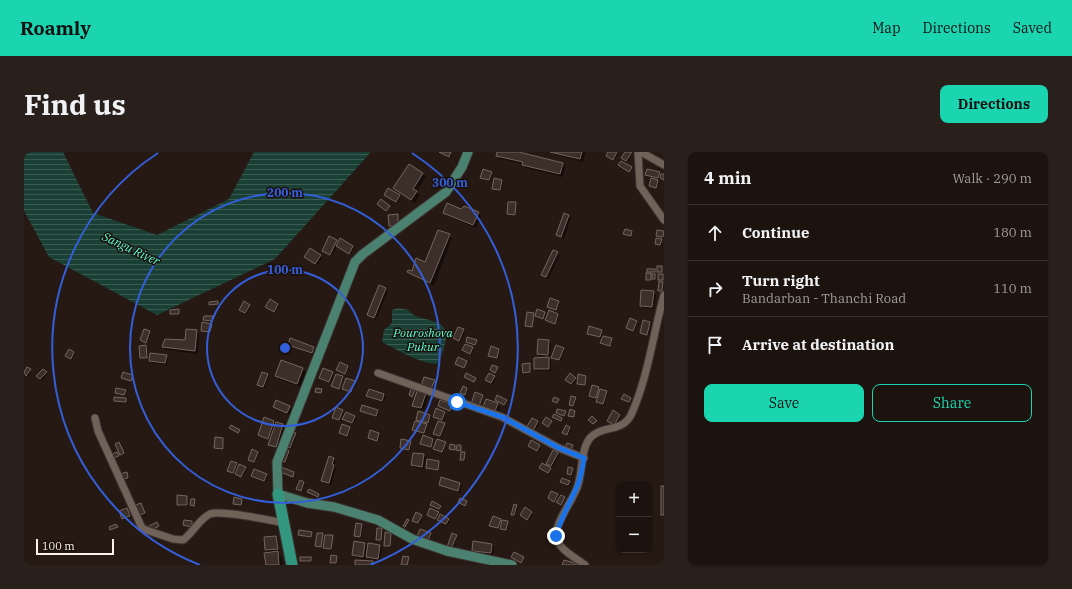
<!DOCTYPE html>
<meta charset="utf-8">
<style>
:root{--surface:#1c130e;--page:#29201c;--text:#f1f3f6;--muted:#a09e9e;--line:#3a322e;--accent:#1bd5b1}
body{margin:0;font-family:"IBM Plex Serif",serif;background:var(--page);color:var(--text)}
.controls{position:absolute;right:12px;bottom:12px;display:grid;overflow:hidden;border-radius:8px;box-shadow:0 1px 3px #0004}
.controls button{width:36px;height:36px;display:grid;place-items:center;padding:0;border:0;border-bottom:1px solid var(--line);background:var(--surface);color:var(--text);font:20px sans-serif}
.scale{position:absolute;left:12px;bottom:10px;width:78px;box-sizing:border-box;padding-left:4px;border:2px solid #faf1ed;border-top:0;font-size:11px;line-height:14px;white-space:nowrap;color:#faf1ed;-webkit-text-stroke:3px #1c100a;paint-order:stroke}
.stop{position:absolute;width:12px;height:12px;margin:-9px;border:3px solid #1a73e8;border-radius:50%;background:#fff}
.stop.end{background:#1a73e8;border-color:#fff;box-shadow:0 1px 4px #0008}
.list{margin:0;padding:0;list-style:none}
h2{display:flex;justify-content:space-between;align-items:center;height:52px;margin:0;padding:0 16px;font-size:17px}
h2 small{font-size:13px;font-weight:400;color:var(--muted)}
.list li{display:grid;grid-template-columns:26px 1fr auto;gap:12px;align-items:center;box-sizing:border-box;height:56px;padding:0 16px;border-top:1px solid var(--line)}
.list b{display:block;font-size:15px;white-space:nowrap}
.list p{margin:0;font-size:13px;white-space:nowrap;color:var(--muted)}
.list em{font-size:13px;font-style:normal;color:var(--muted)}
.actions{display:flex;gap:8px;padding:12px 16px}
.actions a{flex:1;padding:9px 0;border:1px solid var(--accent);border-radius:8px;text-align:center;font-size:14px;color:var(--accent)}
.actions .main{background:var(--accent);color:#111}
.icon{flex:none;width:22px;height:22px;fill:none;stroke:currentColor;stroke-width:2;stroke-linecap:round;stroke-linejoin:round}
.map{position:relative;flex:none;width:640px;height:413px;overflow:hidden;border-radius:8px}
header{display:flex;align-items:center;gap:24px;box-sizing:border-box;height:56px;padding:0 20px;background:var(--accent);color:#111}
header strong{font-size:19px}
nav{display:flex;gap:22px;margin-inline-start:auto;font-size:14px}
.intro{display:flex;align-items:center;justify-content:space-between;box-sizing:border-box;height:96px;padding:0 24px}
h1{margin:0;font-size:28px}
.button{padding:10px 18px;border-radius:8px;background:var(--accent);color:#111;font-size:14px;font-weight:700}
main{display:flex;gap:24px;padding:0 24px}
aside{flex:1;background:var(--surface);border-radius:8px;box-shadow:0 1px 3px #0004}
.map>svg:first-child{display:block}
.water{fill:url(#water-rules)}
.shadow{fill:#0007}
.building{fill:#3c2e28;stroke:#75655e}
.lines{fill:none;stroke-linecap:round;stroke-linejoin:round}
.minor-casing{stroke:#3d3431;stroke-width:9}
.major-casing{stroke:#3d3431;stroke-width:11}
.highway-casing{stroke:#3d3431;stroke-width:13}
.minor{stroke:#706159;stroke-width:7}
.major{stroke:#4b8170;stroke-width:9}
.highway{stroke:#33967f;stroke-width:11}
.route{stroke:#1a73e8;stroke-width:5}
.ring{fill:none;stroke:#335eda;stroke-width:2}
.labels{text-anchor:middle;stroke-width:3;stroke-linejoin:round;paint-order:stroke}
.water-label{font-size:12px;font-style:italic;fill:#57fed8;stroke:#1c100a}
.centre{fill:#335eda;stroke:#1c100a;stroke-width:2}
.ring-label{font-size:12px;text-anchor:middle;font-weight:bold;fill:#335eda;stroke:#1c100a;stroke-width:3;stroke-linejoin:round;paint-order:stroke}
</style>
<header>
<strong>Roamly</strong>
<nav><a>Map</a><a>Directions</a><a>Saved</a></nav>
</header>
<div class="intro"><h1>Find us</h1><a class="button">Directions</a></div>
<main>
<div class="map">
<svg width="640" height="413" viewBox="0 0 640 413">
<defs>
<pattern id="water-rules" width="6" height="5" patternUnits="userSpaceOnUse"><rect width="6" height="5" fill="#1a4036"/><path d="M0 2.5h6" fill="none" stroke="#3c5c53"/></pattern>
</defs>
<rect width="100%" height="100%" fill="#261913"/>
<g class="water">
<path d="M0,0H39L69,61L133,83L205,47L230,0H347L251,107L133,163L25,105L0,59Z"/>
<path d="M375,156L384,158C393,171 423,164 422,184C422,193 417,204 414,212C395,211 375,199 358,190L360,178L368,171V158Z"/>
</g>
<g class="shadow">
<path d="M416,0H426L428,2L427,5Z"/>
<path d="M474,0H491L538,12L541,15L539,25L502,16L499,12L476,7L473,3Z"/>
<path d="M523,0H561V1L559,10Z"/>
<path d="M585,0H595L591,8L584,5Z"/>
<path d="M602,0L609,1L604,9L600,7Z"/>
<path d="M385,13L402,25L392,40L396,43L391,51L370,36Z"/>
<path d="M467,21L469,22L466,29L457,26Z"/>
<path d="M636,21L640,23V28L636,25V27L622,22Z"/>
<path d="M477,29L479,30L477,39L471,38L469,36Z"/>
<path d="M633,29L635,31L633,36L626,33Z"/>
<path d="M361,43L375,44L377,45L374,51Z"/>
<path d="M491,51L492,64L485,63L484,62Z"/>
<path d="M437,58L454,61L457,64L452,76L424,64L420,61Z"/>
<path d="M540,62L547,66L540,87L533,83Z"/>
<path d="M425,83L428,86L410,134L385,120H388L402,111Z"/>
<path d="M317,88L330,96L327,102L313,94L308,104L299,98L313,89L315,91Z"/>
<path d="M637,88L638,94L632,91Z"/>
<path d="M530,99L536,103L524,127L518,122Z"/>
<path d="M296,104L298,106L294,113L284,107Z"/>
<path d="M627,122L631,124V127L628,125V129H625L623,127Z"/>
<path d="M639,131L640,132L639,140L635,138Z"/>
<path d="M356,134L364,139L352,168L344,163Z"/>
<path d="M629,140L632,143L630,157L619,156L617,154Z"/>
<path d="M246,148L255,154L251,160L244,156Z"/>
<path d="M534,150L536,152L533,158L524,155Z"/>
<path d="M225,154L227,155L222,162L218,159Z"/>
<path d="M155,158L156,163L147,162Z"/>
<path d="M526,160L535,164L532,172L523,168Z"/>
<path d="M521,161L522,162L520,168L512,164Z"/>
<path d="M509,162V175H504L502,173Z"/>
<path d="M188,165L189,170L180,168Z"/>
<path d="M620,169L627,172L624,183L617,181Z"/>
<path d="M612,170L614,171L610,180L603,176Z"/>
<path d="M187,172L188,181L178,178Z"/>
<path d="M566,175L578,179V185L589,189L587,194L579,192V187L565,183L564,181Z"/>
<path d="M435,176L441,180L437,190L430,186Z"/>
<path d="M172,179L175,182L174,202L143,198L139,195L162,190Z"/>
<path d="M125,180L127,182L123,191L118,189L117,188Z"/>
<path d="M452,189V194L443,190Z"/>
<path d="M525,189L527,191L526,205L516,204L514,202Z"/>
<path d="M265,193L290,196L292,198L290,203Z"/>
<path d="M122,194L123,207H118L117,206Z"/>
<path d="M448,196L450,197L448,202L439,198Z"/>
<path d="M468,196L476,199L474,207L467,205Z"/>
<path d="M539,197L541,198L537,209L530,207Z"/>
<path d="M45,199L51,202L48,208L42,204Z"/>
<path d="M142,204L144,206L143,213L128,211L126,209Z"/>
<path d="M525,206L527,209V219H513L511,217Z"/>
<path d="M316,211L325,216L322,222L315,219Z"/>
<path d="M506,212L507,221L501,222L500,220Z"/>
<path d="M3,217L7,220L4,225L0,222Z"/>
<path d="M278,217L282,220L277,235L255,227L252,224Z"/>
<path d="M19,218L23,222L18,228L13,224Z"/>
<path d="M308,221L310,222L307,231L296,226Z"/>
<path d="M244,223L245,224L241,236L236,234Z"/>
<path d="M555,223L563,226L562,234L554,232Z"/>
<path d="M471,224L472,226L469,232L464,229Z"/>
<path d="M319,225L320,226L316,237L310,235Z"/>
<path d="M551,226L553,228L549,233L543,229Z"/>
<path d="M410,229L411,231L409,238L399,235Z"/>
<path d="M330,230L332,232L328,241L319,237Z"/>
<path d="M439,236L444,238L442,244L437,241Z"/>
<path d="M574,236L584,242L580,253L575,251L574,247L566,244Z"/>
<path d="M345,238L360,242L362,245L360,251L346,246L343,244Z"/>
<path d="M401,242L404,245L400,258L392,256L389,253Z"/>
<path d="M458,244L459,245L455,258L449,256Z"/>
<path d="M551,246L552,248L550,255L546,252Z"/>
<path d="M102,247L103,251L91,249Z"/>
<path d="M462,248L476,255L472,264Z"/>
<path d="M252,249L268,257L265,263L250,255Z"/>
<path d="M428,253L430,255L428,260L415,254Z"/>
<path d="M339,254L354,259L355,260L353,265L339,260L337,259Z"/>
<path d="M413,257L422,262L420,269L411,266Z"/>
<path d="M319,259L320,260L316,269L311,267Z"/>
<path d="M547,259L552,261L551,266L546,264Z"/>
<path d="M596,263L597,265L592,274L585,270Z"/>
<path d="M406,264L407,265L405,272L400,270L404,274L401,282L389,277L397,271L393,267Z"/>
<path d="M331,265L332,266L329,272L320,267Z"/>
<path d="M508,267L515,272L510,280L505,277Z"/>
<path d="M250,269L261,275L254,297L246,292L247,288L235,283Z"/>
<path d="M420,272L421,273L418,285L412,283Z"/>
<path d="M319,274L327,278L324,285L316,281Z"/>
<path d="M545,276L547,277L544,284L539,281Z"/>
<path d="M269,281L273,283L268,297L265,296Z"/>
<path d="M355,282L356,283L354,290L345,286Z"/>
<path d="M199,287L200,298L193,297L191,296Z"/>
<path d="M409,288L410,289L408,295L399,293Z"/>
<path d="M507,289L517,295L515,300L505,294Z"/>
<path d="M387,290V299L377,296Z"/>
<path d="M421,291L422,292L419,301L412,298Z"/>
<path d="M233,300L235,302L231,310L227,309Z"/>
<path d="M265,300L266,301L262,311L258,308Z"/>
<path d="M93,301L96,305L90,308L89,306Z"/>
<path d="M440,301L442,303L441,309L437,307Z"/>
<path d="M533,302L535,303L529,315L524,313Z"/>
<path d="M399,303L402,305L400,317L390,315L388,313Z"/>
<path d="M309,307L312,309L310,314L312,316L307,333L298,328Z"/>
<path d="M404,309L415,310V319L404,317Z"/>
<path d="M213,312L223,317L219,325L211,320H206Z"/>
<path d="M548,317L549,324L545,323L544,322Z"/>
<path d="M102,321L105,327L100,329L99,327Z"/>
<path d="M242,323L244,324L242,330L229,325Z"/>
<path d="M277,329L281,332L278,339L275,338Z"/>
<path d="M537,330H545L547,331L545,334Z"/>
<path d="M416,332H436L438,334L436,341Z"/>
<path d="M533,343L541,348L538,353L532,349V350L526,347Z"/>
<path d="M154,344L163,345L164,354H155Z"/>
<path d="M217,348L218,354L210,352Z"/>
<path d="M118,354L122,363L115,366Z"/>
<path d="M492,354L494,355L491,364L488,362Z"/>
<path d="M103,357L107,365L100,368L99,366Z"/>
<path d="M414,361L426,369L424,373L404,363Z"/>
<path d="M507,361L509,362L505,368L498,364Z"/>
<path d="M397,363L398,365L396,372L391,370Z"/>
<path d="M476,368L485,371L483,379L467,373Z"/>
<path d="M338,373L339,374L337,386L333,385L331,384Z"/>
<path d="M354,377L359,379L358,389L353,387Z"/>
<path d="M287,381L288,386L275,383Z"/>
<path d="M298,382V395H293L292,393Z"/>
<path d="M367,382V395H362L361,393Z"/>
<path d="M407,382L408,383L405,390L395,386Z"/>
<path d="M308,384V398L302,397L300,396Z"/>
<path d="M432,384L433,385L429,398L425,396Z"/>
<path d="M252,385L254,387L255,399H252L258,406L259,413H243L246,401L242,398Z"/>
<path d="M331,390L341,392L344,395L356,394L358,396L356,409L345,407L342,404L341,407L331,405L329,403Z"/>
<path d="M468,392L470,395L469,403L451,401L449,399Z"/>
<path d="M313,405V412H308L307,410Z"/>
<path d="M287,406L288,410L277,409Z"/>
</g>
<g class="building">
<path d="M415,0H427L425,5Z"/>
<path d="M473,0H495L539,11L536,22L498,13L499,10L472,4Z"/>
<path d="M526,0H558L556,7Z"/>
<path d="M584,0H593L589,8L582,4Z"/>
<path d="M601,0H608L602,9L597,6Z"/>
<path d="M597,9L608,15L605,20L594,13Z"/>
<path d="M385,12L399,21L389,37L393,39L387,48L369,36Z"/>
<path d="M459,17L468,20L465,28L456,26Z"/>
<path d="M623,17L636,20L634,26L621,23Z"/>
<path d="M637,22H640V28L636,26Z"/>
<path d="M470,26L478,28L476,38L468,37Z"/>
<path d="M627,26L634,28L632,36L625,34Z"/>
<path d="M364,36L376,43L372,50L360,43Z"/>
<path d="M357,47L366,54L362,59L353,52Z"/>
<path d="M484,50H492L491,63L483,62Z"/>
<path d="M423,51L437,57L440,54L455,60L449,73L419,61Z"/>
<path d="M540,61L545,63L537,85L532,83Z"/>
<path d="M374,62V74H365L364,63Z"/>
<path d="M601,77L608,79L607,84L599,82Z"/>
<path d="M414,78L426,82L406,131L383,120L384,118L388,119L392,106L401,110Z"/>
<path d="M633,78L640,79L639,85L632,84Z"/>
<path d="M305,84L313,88L306,103L298,99Z"/>
<path d="M316,86L329,94L325,102L312,94Z"/>
<path d="M632,86L638,87L636,93L631,92Z"/>
<path d="M286,96L297,103L291,112L280,105Z"/>
<path d="M529,98L534,100L522,125L517,123Z"/>
<rect x="633" y="114" width="5" height="6"/>
<rect x="623" y="117" width="8" height="3"/>
<rect x="622" y="121" width="5" height="7"/>
<rect x="628" y="122" width="3" height="5"/>
<rect x="634" y="122" width="5" height="6"/>
<path d="M635,129L639,130L638,139H634Z"/>
<path d="M355,133L362,136L350,166L343,163Z"/>
<path d="M617,138L630,139L628,155L616,154Z"/>
<path d="M526,146L535,149L532,158L523,155Z"/>
<path d="M246,147L254,152L250,160L241,155Z"/>
<path d="M194,149V152L185,153V150Z"/>
<path d="M220,149L226,153L221,161L215,158Z"/>
<path d="M155,157V162H146V158Z"/>
<path d="M513,157L521,160L519,167L511,164Z"/>
<path d="M525,158L534,162L531,172L521,168Z"/>
<path d="M503,160L510,161L508,175L501,174Z"/>
<path d="M180,164H189L188,169L179,168Z"/>
<path d="M606,166L613,169L609,179L602,176Z"/>
<path d="M619,168L626,170L623,183L616,181Z"/>
<path d="M178,170L188,172L186,180L177,179Z"/>
<path d="M565,174L578,178L576,185L563,182Z"/>
<path d="M434,175L440,177L435,189L429,186Z"/>
<path d="M120,177L126,179L122,191L116,188Z"/>
<path d="M162,177L173,178L171,199L138,195L141,187L161,188Z"/>
<path d="M579,184L588,186L586,194L576,191Z"/>
<path d="M443,185L453,188L451,193L442,190Z"/>
<path d="M266,186L290,195L288,201L264,193Z"/>
<path d="M514,187L525,188L524,203L513,202Z"/>
<path d="M441,192L449,195L446,202L438,198Z"/>
<path d="M122,193L123,206H116L115,194Z"/>
<path d="M532,193L540,196L535,208L527,206Z"/>
<path d="M467,194L475,197L473,206L464,204Z"/>
<path d="M45,197L50,200L47,207L41,204Z"/>
<path d="M126,201L143,203L141,211L125,209Z"/>
<path d="M434,205L443,209L440,216L431,212Z"/>
<path d="M525,205V217H510V206Z"/>
<path d="M257,208L279,216L273,232L251,224Z"/>
<path d="M316,210L324,214L321,222L312,218Z"/>
<path d="M506,211V220L499,221L498,212Z"/>
<path d="M468,213L474,215L471,221L466,218Z"/>
<path d="M3,215L7,217L2,224L0,220Z"/>
<path d="M299,216L309,220L305,230L295,226Z"/>
<path d="M19,217L23,220L16,227L12,224Z"/>
<path d="M99,220L109,223L107,229L97,226Z"/>
<path d="M238,220L244,222L239,235L233,233Z"/>
<path d="M442,221L452,226L450,230L440,225Z"/>
<path d="M465,221L471,224L467,231L461,228Z"/>
<path d="M546,221L552,226L547,232L541,228Z"/>
<path d="M312,222L319,224L315,237L307,234Z"/>
<path d="M554,222L562,224L561,233L553,232Z"/>
<path d="M400,225L411,228L407,237L397,234Z"/>
<path d="M322,226L331,229L327,240L318,237Z"/>
<path d="M568,233L575,235L572,246L565,244Z"/>
<path d="M439,234L443,236L441,243L436,241Z"/>
<path d="M92,236L102,238L100,243L91,241Z"/>
<path d="M292,236L298,237L297,241L291,240Z"/>
<path d="M345,237L360,242L358,249L342,244Z"/>
<path d="M387,237L391,238L388,245L385,243Z"/>
<path d="M576,237L583,239L579,252L572,250Z"/>
<path d="M393,239L402,241L397,256L388,254Z"/>
<path d="M451,240L459,243L454,257L446,255Z"/>
<path d="M600,242L607,246L605,250L597,247Z"/>
<path d="M473,243L483,248L480,253L471,248Z"/>
<path d="M547,244L552,245L549,254L545,253Z"/>
<path d="M90,245L102,246V250L90,249Z"/>
<path d="M530,245L535,247L533,251L528,249Z"/>
<path d="M462,247L474,251L470,262L458,257Z"/>
<path d="M252,248L266,254L263,261L249,255Z"/>
<path d="M416,248L429,252L426,259L414,254Z"/>
<path d="M338,253L354,258L352,264L336,259Z"/>
<path d="M312,255L319,258L315,268L308,266Z"/>
<path d="M412,256L421,260L418,268L409,265Z"/>
<path d="M533,257L542,259L540,264L532,261Z"/>
<path d="M546,257L551,259L550,265L544,264Z"/>
<path d="M589,258L596,263L590,273L583,269Z"/>
<path d="M394,259L406,263L404,271L392,268Z"/>
<path d="M322,260L331,264L328,271L318,267Z"/>
<path d="M530,262L538,266L537,269L528,265Z"/>
<path d="M568,264L573,269L569,272L564,268Z"/>
<path d="M240,265L250,269L244,287L234,283Z"/>
<path d="M522,265L528,269L524,275L518,271Z"/>
<path d="M508,266L514,269L509,279L502,276Z"/>
<path d="M391,269L403,272L400,281L388,278Z"/>
<path d="M414,269L421,271L416,284L409,282Z"/>
<path d="M252,270L259,272L252,295L244,293Z"/>
<path d="M318,272L326,275L323,284L315,281Z"/>
<path d="M207,273L216,278L214,281L205,276Z"/>
<path d="M542,273L546,275L543,283L538,281Z"/>
<path d="M346,278L355,281L353,289L344,286Z"/>
<path d="M269,280L272,281L266,296L263,295Z"/>
<path d="M399,283L409,287L407,295L396,292Z"/>
<path d="M191,285L199,286V297L190,296Z"/>
<path d="M377,287L387,289L385,298L376,296Z"/>
<path d="M413,287L422,290L418,300L409,297Z"/>
<path d="M507,288L516,293L513,299L504,294Z"/>
<path d="M95,290L100,301L96,303L91,292Z"/>
<path d="M543,291L549,293L546,301L540,299Z"/>
<path d="M426,292L431,293V298L425,297Z"/>
<path d="M433,293H437V299L432,298Z"/>
<path d="M228,297L234,300L230,310L224,308Z"/>
<path d="M262,297L265,299L261,310L257,309Z"/>
<path d="M529,298L534,301L527,314L522,312Z"/>
<path d="M93,300L95,304L88,307L86,303Z"/>
<path d="M437,300H441L440,308H436Z"/>
<path d="M389,301L400,302L398,315L387,313Z"/>
<path d="M305,304L310,306L308,312L310,313L305,331L297,329Z"/>
<path d="M403,307L415,309L414,318L402,316Z"/>
<path d="M207,309L213,311L209,321L203,319Z"/>
<path d="M518,311L527,316L524,321L515,316Z"/>
<path d="M215,312L222,315L217,325L211,322Z"/>
<path d="M257,315L270,320L269,325L256,320Z"/>
<path d="M544,315L549,316L547,323L543,322Z"/>
<path d="M230,317L243,322L240,329L227,324Z"/>
<path d="M103,320L104,326L98,328L96,322Z"/>
<path d="M417,325L436,331L434,339L415,333Z"/>
<path d="M538,326L546,329L544,333L536,330Z"/>
<path d="M276,328L280,330L277,339L272,337Z"/>
<rect x="637" y="334" width="3" height="29"/>
<path d="M285,337L295,342L294,345L283,340Z"/>
<path d="M527,339L534,342L530,350L524,346Z"/>
<path d="M153,343L163,344V353H153Z"/>
<path d="M537,343L541,345L537,353L532,350Z"/>
<path d="M210,345L218,347L217,353L209,352Z"/>
<path d="M436,346L443,349L441,354L434,350Z"/>
<path d="M167,347H171L170,354L166,353Z"/>
<path d="M408,349L417,354L415,357L406,353Z"/>
<path d="M117,351L121,361L113,365L109,354Z"/>
<path d="M490,352L493,353L490,363H487Z"/>
<path d="M501,355L508,360L503,368L496,363Z"/>
<path d="M103,356L106,364L98,367L95,359Z"/>
<path d="M406,356L415,360L411,367L403,363Z"/>
<path d="M392,360L398,363L394,371L388,369Z"/>
<path d="M416,362L425,367L422,372L413,368Z"/>
<path d="M469,364L477,367L474,376L465,374Z"/>
<path d="M383,367L385,368L381,375L379,374Z"/>
<path d="M160,368L168,369V375L159,373Z"/>
<path d="M478,368L484,369L482,378L476,377Z"/>
<path d="M133,370L135,374L124,380L121,376Z"/>
<path d="M332,371L338,372L336,385L330,384Z"/>
<path d="M92,372L94,375L86,378L85,375Z"/>
<path d="M353,376H358L357,388H352Z"/>
<path d="M396,377L407,381L404,389L393,384Z"/>
<path d="M275,378L288,380L287,385L274,383Z"/>
<path d="M361,380L367,381L366,394H360Z"/>
<path d="M293,381H299L297,395L291,394Z"/>
<path d="M428,381L433,383L427,397L423,395Z"/>
<path d="M301,383H309L307,397L299,396Z"/>
<path d="M252,384L254,397L241,398L240,385Z"/>
<path d="M330,389L341,391L339,405L328,403Z"/>
<path d="M449,389L468,392L467,401L448,399Z"/>
<path d="M344,391L356,393L354,407L342,405Z"/>
<path d="M254,399L255,413H242L240,401Z"/>
<path d="M490,400L500,405L497,411L487,405Z"/>
<path d="M307,403L313,404L312,411H306Z"/>
<path d="M379,404L385,405L383,413H377Z"/>
<rect x="276" y="405" width="11" height="4"/>
<path d="M331,408L349,409V413H331Z"/>
<path d="M540,408L554,412V413H538Z"/>
</g>
<g class="lines">
<g class="minor-casing">
<g id="minor">
<path d="M614,0L616,34L640,68"/>
<path d="M617,0L640,13"/>
<path d="M354,221L478,265L535,296L560,306"/>
<path d="M71,266L74,279L118,376L122,378L149,387L159,388C169,381 175,367 186,362C196,358 246,368 260,371"/>
<path d="M561,413C552,406 532,396 532,383C532,370 548,349 553,336C559,321 556,299 566,286C577,273 598,281 607,263C624,226 629,182 640,143"/>
</g>
</g>
<g class="major-casing">
<path id="major" d="M444,0L438,15L422,40L339,102L331,110L253,310L254,342L283,351L310,355L354,368L388,387L423,399L488,413"/>
</g>
<g class="highway-casing">
<path id="highway" d="M254,342L268,413"/>
</g>
<use href="#minor" class="minor"/>
<use href="#major" class="major"/>
<use href="#highway" class="highway"/>
</g>
<g class="lines">
<path class="route" d="M433,250L478,265L535,296L560,306C558,317 557,327 552,337C545,353 536,367 532,384"/>
</g>
<g class="ring">
<circle cx="261" cy="196" r="78"/>
<circle cx="261" cy="196" r="155"/>
<path d="M176 413A233 233 0 0 1 134 1M388 1A233 233 0 0 1 346 413"/>
</g>
<g class="labels">
<g class="water-label">
<text transform="translate(107 97) rotate(25)" y="4">Sangu River</text>
<text x="399" y="185">Pouroshova<tspan x="399" dy="14">Pukur</tspan></text>
</g>
</g>
<circle cx="261" cy="196" r="6" class="centre"/>
<g class="ring-label">
<text x="426" y="35">300 m</text>
<text x="261" y="45">200 m</text>
<text x="261" y="122">100 m</text>
</g>
</svg>
<div class="controls">
<button>+</button>
<button>−</button>
</div>
<div class="scale">100 m</div>
<div class="stop" style="left:433px;top:250px"></div>
<div class="stop end" style="left:532px;top:384px"></div>
</div>
<aside>
<h2>4 min<small>Walk · 290 m</small></h2>
<ul class="list">
<li><svg class="icon" aria-label="ahead" viewBox="0 0 24 24"><path d="M12 20V5M6 11l6-6 6 6"/></svg><div><b>Continue</b></div><em>180 m</em></li>
<li><svg class="icon" aria-label="right" viewBox="0 0 24 24"><path d="M7 20v-9h11M14 6l5 5-5 5"/></svg><div><b>Turn right</b><p>Bandarban - Thanchi Road</p></div><em>110 m</em></li>
<li><svg class="icon" aria-label="arrive" viewBox="0 0 24 24"><path d="M6 21V4h12l-3 4 3 4H6"/></svg><div><b>Arrive at destination</b></div></li>
</ul>
<div class="actions"><a class="main">Save</a><a>Share</a></div>
</aside>
</main>
